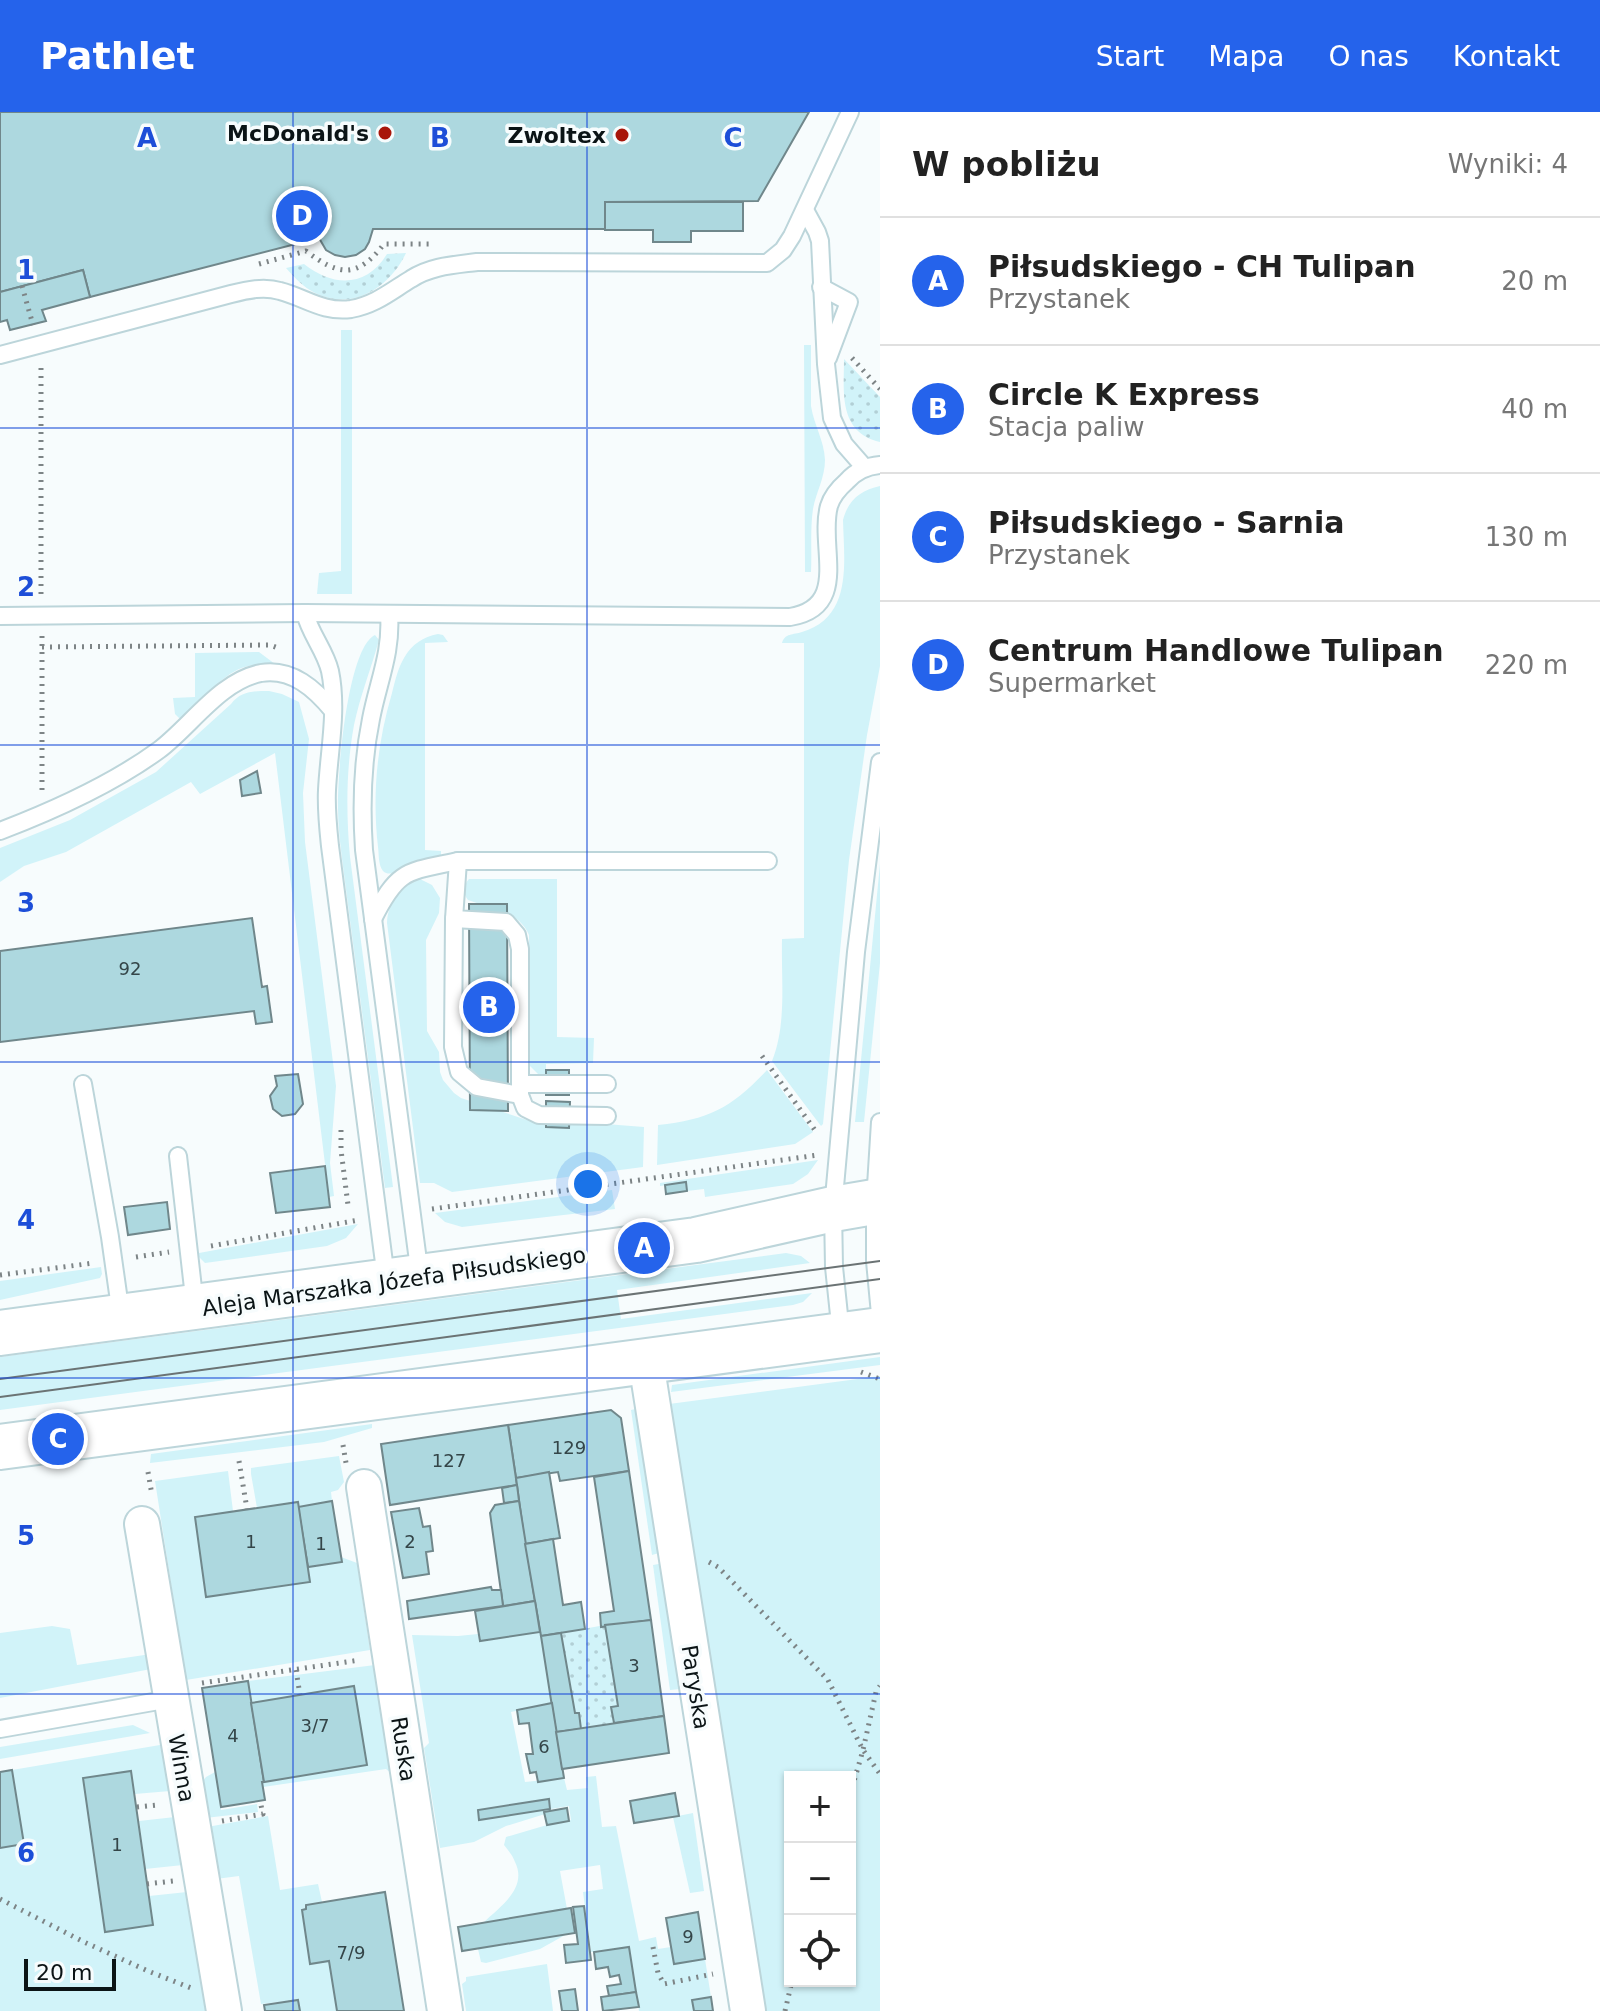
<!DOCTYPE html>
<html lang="pl">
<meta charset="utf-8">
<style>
:root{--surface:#fff;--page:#f2f2f2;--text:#222;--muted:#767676;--line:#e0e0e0;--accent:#2563eb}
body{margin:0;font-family:"DejaVu Sans",sans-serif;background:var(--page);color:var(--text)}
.controls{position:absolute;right:24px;bottom:24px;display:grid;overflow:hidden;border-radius:0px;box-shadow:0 2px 6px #0004}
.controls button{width:72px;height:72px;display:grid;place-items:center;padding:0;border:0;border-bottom:2px solid var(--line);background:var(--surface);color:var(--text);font:40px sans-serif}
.scale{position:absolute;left:24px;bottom:20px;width:92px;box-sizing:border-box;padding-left:8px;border:4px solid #0b1416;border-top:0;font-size:22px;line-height:28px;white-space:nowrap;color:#0b1416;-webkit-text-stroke:6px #f7fcfd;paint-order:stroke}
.you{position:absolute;left:588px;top:1072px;width:28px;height:28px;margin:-20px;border:6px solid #fff;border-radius:50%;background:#1a73e8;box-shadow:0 0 0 12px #1a73e833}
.badge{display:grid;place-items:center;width:52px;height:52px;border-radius:50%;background:var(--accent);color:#fff;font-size:26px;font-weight:700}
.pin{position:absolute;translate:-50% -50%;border:4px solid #fff;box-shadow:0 2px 8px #0006}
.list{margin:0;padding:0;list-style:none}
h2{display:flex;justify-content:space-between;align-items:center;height:104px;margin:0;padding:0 32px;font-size:34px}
h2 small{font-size:26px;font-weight:400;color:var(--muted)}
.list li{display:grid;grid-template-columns:52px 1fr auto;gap:24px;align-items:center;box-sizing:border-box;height:128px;padding:0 32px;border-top:2px solid var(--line)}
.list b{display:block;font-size:30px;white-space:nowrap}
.list p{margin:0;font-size:26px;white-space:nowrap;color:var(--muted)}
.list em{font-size:26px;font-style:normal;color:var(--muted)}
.icon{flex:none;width:44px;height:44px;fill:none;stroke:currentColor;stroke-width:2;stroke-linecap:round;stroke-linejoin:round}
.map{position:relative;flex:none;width:880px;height:1899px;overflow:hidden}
header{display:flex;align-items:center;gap:48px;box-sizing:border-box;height:112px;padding:0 40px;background:var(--accent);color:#fff}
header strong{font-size:38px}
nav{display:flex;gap:44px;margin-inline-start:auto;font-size:28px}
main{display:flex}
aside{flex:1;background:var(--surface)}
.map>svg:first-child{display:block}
.green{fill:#d1f3f9;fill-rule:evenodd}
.garden{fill:url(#garden-dots)}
.building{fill:#add8df;stroke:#70878b;stroke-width:2}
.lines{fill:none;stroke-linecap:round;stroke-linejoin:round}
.lane-casing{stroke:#bcd5da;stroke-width:20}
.street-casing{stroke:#bcd5da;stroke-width:38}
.secondary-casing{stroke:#bcd5da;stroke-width:48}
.path{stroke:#7d8486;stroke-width:5;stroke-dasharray:2 6;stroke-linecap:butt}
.lane{stroke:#fff;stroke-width:16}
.street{stroke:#fff;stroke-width:34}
.secondary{stroke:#fff;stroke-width:44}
.tram{stroke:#6b7374;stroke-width:2}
.grid{fill:none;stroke:#1d4ed8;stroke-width:2;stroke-opacity:0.55}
.poi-dot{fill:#a8160a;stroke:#f7fcfd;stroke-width:3}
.labels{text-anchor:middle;stroke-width:7;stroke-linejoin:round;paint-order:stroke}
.number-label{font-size:18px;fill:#344548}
.poi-label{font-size:22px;font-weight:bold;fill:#0b1416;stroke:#f7fcfd;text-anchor:end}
.street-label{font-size:22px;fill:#0b1416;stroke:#f7fcfd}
.grid-label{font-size:26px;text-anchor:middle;font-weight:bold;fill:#1d4ed8;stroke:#f7fcfd;stroke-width:7;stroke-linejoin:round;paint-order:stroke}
</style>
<header>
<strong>Pathlet</strong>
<nav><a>Start</a><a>Mapa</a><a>O nas</a><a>Kontakt</a></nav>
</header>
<main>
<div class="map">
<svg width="880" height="1899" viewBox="0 0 880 1899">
<defs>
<pattern id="garden-dots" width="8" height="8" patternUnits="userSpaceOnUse" patternTransform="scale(2)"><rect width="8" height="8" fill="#d1f3f9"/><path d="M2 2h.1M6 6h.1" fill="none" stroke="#b2cfd5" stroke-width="1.8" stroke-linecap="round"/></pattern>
</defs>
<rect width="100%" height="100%" fill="#f7fcfd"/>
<g class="green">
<path d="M341,218H352V482H317L319,461L341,459Z"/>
<path d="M804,233H811V294C814,313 824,328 825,348C825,366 816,380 813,397C810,417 812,439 811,460H805Z"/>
<path d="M880,374V554L867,623L849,748L823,1012L821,1014L772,949C787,912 781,867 782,827L804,826V531H782C785,521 793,523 802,520C853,505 844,450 843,408C848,388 861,378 880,374Z"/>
<path d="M438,522L443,523L448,530L425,531V738L441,739V747C428,747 416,748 405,754C401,756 398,759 394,761C390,762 386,762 383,759C378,753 379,742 378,735C372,682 377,632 392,581C395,569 398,556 404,546C412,532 423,525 438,522Z"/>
<path d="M375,523L379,528C371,557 360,584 354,613C346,657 346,700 350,745L393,1075L385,1076L342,747C340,730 338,713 338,697C337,666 347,536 375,523Z"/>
<path d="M259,540L275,552C262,552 249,552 237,558C217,568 201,590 185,606H179L175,602L173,586L195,585V541Z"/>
<path d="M269,579L282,582L299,590L309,627L303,681L305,730L336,974L330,1051L334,1084L329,1085L275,641L200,682L191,670L66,740L24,754L0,770V736L70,708L156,660L231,592C241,579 254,579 269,579Z"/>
<path d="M880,752V851L864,1010H855Z"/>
<path d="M420,767L432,773L440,786L439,801L426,828L427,919L439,940L440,960L443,968L454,981L461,986L530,1009L546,1012L593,1011L644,1015L643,1055L452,1080L434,1071H420L387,811C388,790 400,774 420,767Z"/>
<path d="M469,767H557V925L594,926L593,951L546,952V964L538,962L530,954L529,823C519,799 490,796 468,788C463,782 463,773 469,767Z"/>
<path d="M767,958L813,1020L795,1032L657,1053L658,1013C710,1007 731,996 767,958Z"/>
<path d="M818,1048L808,1062L793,1072L705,1085L704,1077L687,1079L686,1070L660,1074V1071Z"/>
<path d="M612,1078L615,1097L462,1115L445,1110L435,1101Z"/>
<path d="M358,1112L346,1126L327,1134L205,1151L199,1145V1141Z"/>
<path d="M786,1141L801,1144L810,1151L617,1178L621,1207L812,1181L803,1190L793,1193L0,1298V1245Z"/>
<path d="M101,1155L102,1162L100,1166L0,1188V1169Z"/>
<path d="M880,1245V1253L671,1280L672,1273Z"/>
<path d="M880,1264V1899H759L669,1292ZM790,1665H850V1869H790Z"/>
<path d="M640,1296L659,1441L652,1443L631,1298Z"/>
<path d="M372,1312V1316L324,1330L150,1351L151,1342Z"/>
<path d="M339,1344L344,1370L338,1378L331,1380L332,1389L298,1395V1390L257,1396L251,1362V1356Z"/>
<path d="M228,1359L233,1399L195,1406L207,1485L308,1455L341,1450V1445L357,1451L370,1538L186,1568L155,1369Z"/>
<path d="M664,1451L680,1577L670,1578L653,1453Z"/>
<path d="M52,1514L70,1517L77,1553L151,1542V1557L0,1586V1521Z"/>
<path d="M540,1520L552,1591L511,1600L525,1670L564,1666L567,1678L588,1676L586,1665L596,1664L602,1715L616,1714L639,1829L656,1825L658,1837L671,1835L674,1852L705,1847L711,1885L692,1888L694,1899H639L629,1835L591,1840L583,1780L603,1777L600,1753L560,1759L567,1797L483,1811C500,1795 528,1776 515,1750C513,1744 508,1738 504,1733L506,1725L547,1713L571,1708L569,1694L551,1697L550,1699L545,1700V1702L506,1714L474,1730L440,1736L424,1636L429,1631L412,1523L458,1524L478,1522L480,1529ZM548,1687L550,1697L479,1707L478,1698Z"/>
<path d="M383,1552L392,1662L386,1657L263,1675L262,1670H264L367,1653L354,1574L251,1591L248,1569Z"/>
<path d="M133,1613L150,1621L0,1647V1635Z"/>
<path d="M160,1633L167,1652L170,1679L135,1682L131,1659L83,1666L105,1819L153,1813L149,1784L187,1780L208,1899H0V1736L23,1732L12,1658Z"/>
<path d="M215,1660L221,1698L257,1692L258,1700L205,1706L199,1674L206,1665Z"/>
<path d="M693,1701L704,1779L690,1781L673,1705Z"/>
<path d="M268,1704L280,1778L318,1772L322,1790L306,1793V1797L302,1799L310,1851L329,1849L337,1899H300L298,1888L261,1892L239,1764L216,1767L207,1715Z"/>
<path d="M175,1705L183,1753L145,1757L139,1709Z"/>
<path d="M567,1822L540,1837L486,1851L481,1850L478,1837Z"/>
<path d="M547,1852L553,1899H466L462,1872L466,1869V1865Z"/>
</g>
<g class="garden">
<path d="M406,141C390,175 353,200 315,181C303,175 295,166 286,156L304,152C333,175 366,176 387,142Z"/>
<path d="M844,247L880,285V330C838,320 844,280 844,247Z"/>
<path d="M605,1513L618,1594L611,1595L614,1611L581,1617L579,1602L575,1601L561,1521Z"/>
</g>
<g class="building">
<path d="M0,0H809L758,89L605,90V117H373L369,130L365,137L356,143L345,145L335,143L326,138L319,126L90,185L83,158L0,180Z"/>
<path d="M605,90H743V119H691V130H653V118H605Z"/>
<path d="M83,158L90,185L42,198L46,209L10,218L7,208L0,210V180Z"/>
<path d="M257,659L261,681L242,684L240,668Z"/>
<path d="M469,792H507L508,999L470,998Z"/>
<path d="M252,806L262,875L267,874L272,910L256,912L254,899L0,930V839Z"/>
<rect x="546" y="958" width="23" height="25"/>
<path d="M298,962L303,992L295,1002L282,1004L273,997L270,984L277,974L275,964Z"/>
<path d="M546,989L570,990L569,1016L546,1015Z"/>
<path d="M325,1054L330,1095L276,1101L270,1061Z"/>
<path d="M686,1070L687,1079L666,1082L665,1073Z"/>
<path d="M167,1090L170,1117L128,1123L124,1095Z"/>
<path d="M611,1298L621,1306L629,1359L560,1369L558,1360L516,1366L508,1313Z"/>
<path d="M508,1313L517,1373L390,1393L381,1332Z"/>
<path d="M629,1359L651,1508L601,1515L600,1501L614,1499L594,1365Z"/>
<path d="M549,1360L560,1426L525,1432L516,1366Z"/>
<path d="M517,1373L519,1389L504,1391L502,1376Z"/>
<path d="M332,1389L342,1450L308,1455L298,1395Z"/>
<path d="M519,1389L535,1489L503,1494L490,1401L495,1393Z"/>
<path d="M298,1390L310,1470L206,1485L195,1405Z"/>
<path d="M419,1396L423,1415L430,1414L433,1439L426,1440L429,1462L403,1466L391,1400Z"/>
<path d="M553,1427L563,1493L581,1490L585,1517L541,1524L525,1432Z"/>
<path d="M491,1475L492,1478H501L503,1494L409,1507L407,1489Z"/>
<path d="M535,1489L540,1520L480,1529L475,1499Z"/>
<path d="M651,1508L664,1604L614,1611L611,1595L618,1594L605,1513Z"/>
<path d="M561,1521L575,1601H579L581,1617L556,1620L541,1524Z"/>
<path d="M248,1569L264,1670H262L265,1688L221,1695L202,1576Z"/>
<path d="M354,1574L367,1653L264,1670L251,1591Z"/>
<path d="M552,1591L564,1666L538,1670L536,1660L530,1661L526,1642H533L529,1611L519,1612L517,1598Z"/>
<path d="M664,1604L669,1641L562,1657L556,1620Z"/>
<path d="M12,1658L24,1732L0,1736V1660Z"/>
<path d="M131,1659L153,1813L105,1820L83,1666Z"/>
<path d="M675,1681L679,1704L634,1711L630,1689Z"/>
<path d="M549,1687L550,1697L479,1708L478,1698Z"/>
<path d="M567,1696L569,1709L547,1713L544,1700Z"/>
<path d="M385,1780L404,1899H337L329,1849L310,1852L302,1798L306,1797V1793Z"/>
<path d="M584,1794L591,1848L566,1851L564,1833L578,1832L573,1795Z"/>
<path d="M571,1796L575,1821L462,1839L458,1815Z"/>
<path d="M698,1800L705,1847L674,1852L666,1806Z"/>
<path d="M629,1835L636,1880L609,1884L607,1874L621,1872L619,1863L610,1865L608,1855L596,1857L594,1840Z"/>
<path d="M575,1877L578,1899H562L559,1879Z"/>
<path d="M636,1880L639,1895L603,1899L601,1885Z"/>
<path d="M711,1885L713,1899H694L692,1888Z"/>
<path d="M298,1888L300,1899H265L264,1893Z"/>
</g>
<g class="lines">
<g class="lane-casing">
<g id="lane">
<path d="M805,98L817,120L820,129L826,252L832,306L844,332L865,356"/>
<path d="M821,175L849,190L828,246"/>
<path d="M0,243L231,182C247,178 264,174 280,179C304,185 323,201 351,197C375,193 391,179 411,167C431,154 454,153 477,150L767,151L783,138L792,124L850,0"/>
<path d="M305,501C310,522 325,538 330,559C338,598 329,638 327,678C326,697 328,715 330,734L386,1166"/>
<path d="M389,502C392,541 378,570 371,607C362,651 361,693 364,738L420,1164"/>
<path d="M0,504L305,501L790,505C851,495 818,434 829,394C832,384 839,376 847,369C856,359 867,354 880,353"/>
<path d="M0,719C55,698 111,673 159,638C191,614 220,569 261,561C292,556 315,577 333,599"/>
<path d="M458,749L454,807L506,810L517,823L520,837V983L525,996L539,1003L607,1004"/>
<path d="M373,807C398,757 406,760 458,749H768"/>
<path d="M454,807L453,935L459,960L477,975L520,983"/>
<path d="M83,972L110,1125L121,1203"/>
<path d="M520,972H607"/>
<path d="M880,1010L875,1090V1149L880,1202"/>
<path d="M178,1044L195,1194"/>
<path d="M841,1222L834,1155L833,1097L856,840L880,650"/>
<path d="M0,1617L170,1587"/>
</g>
</g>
<g class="street-casing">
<g id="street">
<path d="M646,1250L748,1899"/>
<path d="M364,1375L445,1899"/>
<path d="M142,1412L224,1899"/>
</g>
</g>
<g class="secondary-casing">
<g id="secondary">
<path d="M0,1221L696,1128L833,1097L880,1089"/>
<path d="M0,1335L880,1218"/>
</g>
</g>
<g class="path">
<path d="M259,152L306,139C339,164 357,167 384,132H431"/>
<path d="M22,174L33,213"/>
<path d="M852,246L880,277"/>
<path d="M41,256V482"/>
<path d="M42,535L270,533L278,536"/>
<path d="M42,678V524"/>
<path d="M762,944L817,1021"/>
<path d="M341,1018V1038L348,1093"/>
<path d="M432,1097L818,1043"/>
<path d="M211,1134L359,1108"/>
<path d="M136,1145L169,1140"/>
<path d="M0,1163L94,1151"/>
<path d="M861,1260L880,1267"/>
<path d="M343,1333L346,1351"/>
<path d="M239,1349L247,1397"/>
<path d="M148,1360L152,1383"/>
<path d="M709,1450L718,1455L828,1568L863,1638L880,1662"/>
<path d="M296,1558L300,1583"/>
<path d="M202,1571L360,1548"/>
<path d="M850,1683L863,1638L876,1580L880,1574"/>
<path d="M137,1695L157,1693"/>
<path d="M222,1709L263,1702L260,1689"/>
<path d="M147,1772L173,1769"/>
<path d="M0,1787L84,1830L148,1859L191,1876"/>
<path d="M653,1835L658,1861L664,1872L713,1862"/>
<path d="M785,1899L792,1869"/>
</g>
<use href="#lane" class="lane"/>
<use href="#street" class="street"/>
<use href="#secondary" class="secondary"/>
<g class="tram">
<path d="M0,1267L880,1149"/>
<path d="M0,1285L880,1167"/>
</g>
</g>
<path class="grid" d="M293,0V1899M587,0V1899M0,316H880M0,633H880M0,950H880M0,1266H880M0,1582H880"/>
<g class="poi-dot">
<circle cx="385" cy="21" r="8"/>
<circle cx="622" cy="23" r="8"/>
</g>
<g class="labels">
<g class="number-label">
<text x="130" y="863">92</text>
<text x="569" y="1342">129</text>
<text x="449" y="1355">127</text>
<text x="251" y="1436">1</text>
<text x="410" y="1436">2</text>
<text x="321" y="1438">1</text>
<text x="634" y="1560">3</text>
<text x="315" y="1620">3/7</text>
<text x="233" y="1630">4</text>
<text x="544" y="1641">6</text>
<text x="117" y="1739">1</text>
<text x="688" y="1831">9</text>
<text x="351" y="1847">7/9</text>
</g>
<g class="poi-label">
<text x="369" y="29">McDonald's</text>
<text x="606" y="31">Zwoltex</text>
</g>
<g class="street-label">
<text transform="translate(394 1169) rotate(-8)" y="8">Aleja Marszałka Józefa Piłsudskiego</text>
<text transform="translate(696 1575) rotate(81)" y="8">Paryska</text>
<text transform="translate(404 1637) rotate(81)" y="8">Ruska</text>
<text transform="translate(182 1656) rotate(80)" y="8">Winna</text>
</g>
</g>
<g class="grid-label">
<text x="147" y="35">A</text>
<text x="440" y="35">B</text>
<text x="733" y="35">C</text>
<text x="26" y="167">1</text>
<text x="26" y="484">2</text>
<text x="26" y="800">3</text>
<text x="26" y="1117">4</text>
<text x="26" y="1433">5</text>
<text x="26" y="1750">6</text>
</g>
</svg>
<div class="controls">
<button>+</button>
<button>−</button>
<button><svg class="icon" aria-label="locate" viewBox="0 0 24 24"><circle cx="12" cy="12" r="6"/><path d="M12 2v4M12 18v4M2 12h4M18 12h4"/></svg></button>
</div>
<div class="scale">20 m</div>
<div class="you"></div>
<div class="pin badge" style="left:644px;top:1136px">A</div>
<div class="pin badge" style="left:489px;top:895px">B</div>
<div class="pin badge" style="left:58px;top:1327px">C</div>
<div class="pin badge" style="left:302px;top:104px">D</div>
</div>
<aside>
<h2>W pobliżu<small>Wyniki: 4</small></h2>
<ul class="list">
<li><span class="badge">A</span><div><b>Piłsudskiego - CH Tulipan</b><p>Przystanek</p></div><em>20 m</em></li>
<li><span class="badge">B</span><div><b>Circle K Express</b><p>Stacja paliw</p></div><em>40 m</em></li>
<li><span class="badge">C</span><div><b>Piłsudskiego - Sarnia</b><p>Przystanek</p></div><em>130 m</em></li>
<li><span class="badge">D</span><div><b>Centrum Handlowe Tulipan</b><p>Supermarket</p></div><em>220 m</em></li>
</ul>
</aside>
</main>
